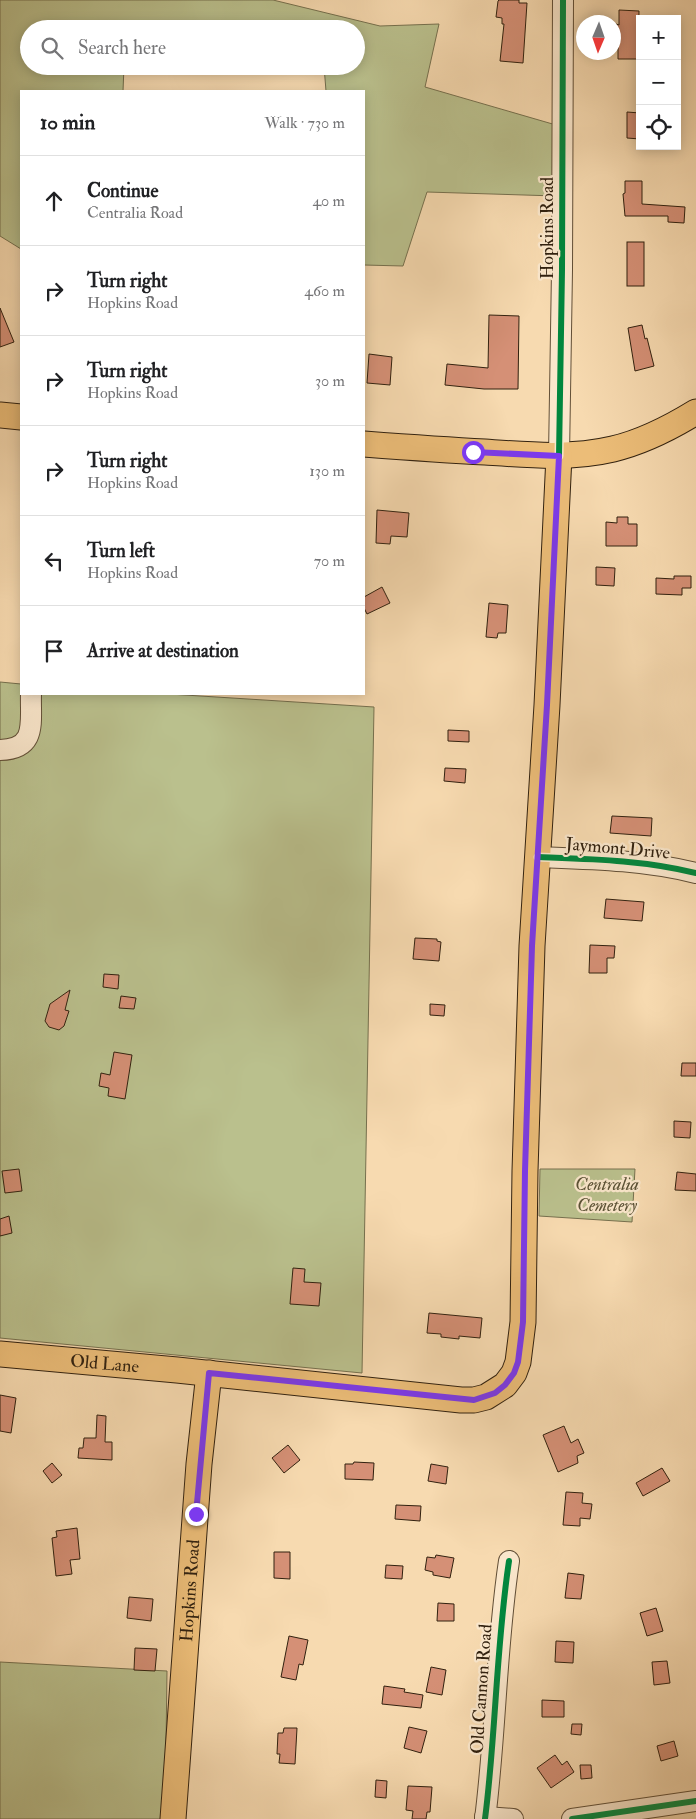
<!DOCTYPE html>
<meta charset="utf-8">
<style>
:root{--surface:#fff;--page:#f6f6f6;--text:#202124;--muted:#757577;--line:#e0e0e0}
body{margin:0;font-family:"IM FELL Double Pica",serif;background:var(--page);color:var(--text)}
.controls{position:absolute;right:15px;top:15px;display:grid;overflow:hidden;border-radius:0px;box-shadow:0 2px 12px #0003}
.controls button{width:45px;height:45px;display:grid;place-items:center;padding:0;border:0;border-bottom:1px solid var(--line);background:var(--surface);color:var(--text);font:25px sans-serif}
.compass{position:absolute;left:576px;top:15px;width:45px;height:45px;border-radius:50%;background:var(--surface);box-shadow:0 2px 12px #0003;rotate:182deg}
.stop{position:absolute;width:15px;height:15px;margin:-11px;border:4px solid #7c3aed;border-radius:50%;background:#fff}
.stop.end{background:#7c3aed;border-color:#fff;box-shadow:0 1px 5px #0008}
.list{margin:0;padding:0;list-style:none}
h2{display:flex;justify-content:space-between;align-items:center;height:65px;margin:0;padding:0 20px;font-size:21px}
h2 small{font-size:16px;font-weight:400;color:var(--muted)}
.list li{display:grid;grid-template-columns:32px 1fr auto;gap:15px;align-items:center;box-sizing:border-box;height:90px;padding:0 20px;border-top:1px solid var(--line)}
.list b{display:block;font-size:19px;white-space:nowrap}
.list p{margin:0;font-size:16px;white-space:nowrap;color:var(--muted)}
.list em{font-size:16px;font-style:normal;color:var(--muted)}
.icon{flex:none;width:28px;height:28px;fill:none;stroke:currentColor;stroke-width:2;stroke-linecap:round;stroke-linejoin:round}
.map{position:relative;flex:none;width:696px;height:1819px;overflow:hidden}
.search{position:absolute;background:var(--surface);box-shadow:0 2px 12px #0003;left:20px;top:20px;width:345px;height:55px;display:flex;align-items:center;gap:12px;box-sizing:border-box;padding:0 18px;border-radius:28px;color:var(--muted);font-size:19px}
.panel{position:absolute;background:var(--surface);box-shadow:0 2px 12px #0003;left:20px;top:90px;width:345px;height:605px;border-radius:0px}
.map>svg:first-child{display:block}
.green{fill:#bac08d;stroke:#76704e}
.building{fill:#d59076;stroke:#31210f}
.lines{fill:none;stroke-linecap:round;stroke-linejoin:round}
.minor-casing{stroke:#624f37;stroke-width:22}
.major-casing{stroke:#31210f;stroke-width:27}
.minor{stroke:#fae7cc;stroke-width:20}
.major{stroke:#ecbd78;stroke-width:25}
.cycleway-casing{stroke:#fae7cc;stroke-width:9}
.cycleway{stroke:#00873e;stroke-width:6}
.route{stroke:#7c3aed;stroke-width:6}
.labels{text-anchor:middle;stroke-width:4.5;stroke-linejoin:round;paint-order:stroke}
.street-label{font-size:18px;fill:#31210f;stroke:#fae7cc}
.park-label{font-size:18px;font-style:italic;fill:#5a5135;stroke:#fae7cc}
</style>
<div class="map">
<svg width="696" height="1819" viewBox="0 0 696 1819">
<rect width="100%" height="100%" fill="#f7dab0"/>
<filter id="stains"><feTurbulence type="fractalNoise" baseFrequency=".004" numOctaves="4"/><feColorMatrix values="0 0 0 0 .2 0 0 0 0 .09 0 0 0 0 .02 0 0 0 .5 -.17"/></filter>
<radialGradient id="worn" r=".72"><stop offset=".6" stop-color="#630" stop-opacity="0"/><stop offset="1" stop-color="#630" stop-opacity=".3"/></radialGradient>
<g class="green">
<path d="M0,0H273L380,26L439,24L425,87L556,125V196L427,192L403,266L364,265V91H326L324,66H356V29H29V66H124L123,91H21V249L0,236Z"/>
<path d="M0,682L21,684V694H169L374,707L362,1373L0,1338Z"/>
<path d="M540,1169H635L632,1222L539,1216Z"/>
<path d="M0,1662L167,1671L165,1819H0Z"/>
</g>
<g class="building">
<path d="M499,0H519V3H527L523,63L500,61L504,24H502V18L496,17L498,1Z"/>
<path d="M619,10L639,11L638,59H618V39H616V24L619,25Z"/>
<path d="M627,112L640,113V139L627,138Z"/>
<path d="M625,181H642V204L685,207L684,223L668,222V216H625L623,194L625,193Z"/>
<rect x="627" y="242" width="17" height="44"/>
<path d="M0,308L14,342L0,347Z"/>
<path d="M489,315L519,316L518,389H484L445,385L447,364L488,368Z"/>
<path d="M642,325L645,339L647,338L654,366L635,371L628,328Z"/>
<path d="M369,354L392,357L390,385L367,383Z"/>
<path d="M377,510L409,513L407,537L391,536L390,544L376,543Z"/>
<path d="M617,517H628V524H637V546H606V522L617,523Z"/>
<path d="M596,567L615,568L614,586L596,585Z"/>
<path d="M674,576H691V588H682V595L656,594V578L674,579Z"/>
<path d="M382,587L390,603L367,614L364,608V597Z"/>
<path d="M489,603L508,605L506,633H498L497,638L486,637Z"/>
<path d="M448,730L469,731V742L448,741Z"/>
<path d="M445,768L466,769L465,783L444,781Z"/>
<path d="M612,816L652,818L651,836L610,833Z"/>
<path d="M606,899L644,902L642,921L604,918Z"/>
<path d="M415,938L437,939V941L441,942L439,961L413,959Z"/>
<path d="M590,945L615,946L614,958H607V973H589Z"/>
<path d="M104,974L119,975L118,989L103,987Z"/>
<path d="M70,990L65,1010L69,1011L64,1026L59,1030L49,1027L45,1021L50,1004Z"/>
<path d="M121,996L136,998L134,1009L119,1008Z"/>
<path d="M430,1004L445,1005L444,1016L430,1015Z"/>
<path d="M114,1052L132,1055L125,1099L108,1096L109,1088L99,1086L101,1073L110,1075Z"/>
<path d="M682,1063H696V1076H681Z"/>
<path d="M674,1121L691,1122L690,1138L674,1137Z"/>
<path d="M19,1169L22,1191L5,1193L2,1171Z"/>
<path d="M677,1172L696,1174V1191L675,1190Z"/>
<path d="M9,1216L12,1233L0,1236V1219Z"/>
<path d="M293,1268L305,1269L304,1282L321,1283L319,1306L290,1304Z"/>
<path d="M429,1313L482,1318L480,1338L459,1336V1339L441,1337V1334L427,1333Z"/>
<path d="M0,1395L16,1398L11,1433L0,1431Z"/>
<path d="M97,1415L106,1416L105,1442H112V1460L78,1458L79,1448H83L84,1438H96Z"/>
<path d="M564,1426L571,1443L578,1439L584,1453L577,1456L578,1463L558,1472L543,1435Z"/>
<path d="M288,1445L300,1460L284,1473L272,1458Z"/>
<path d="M354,1462L374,1463L373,1480L345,1479V1464H353Z"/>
<path d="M52,1463L62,1475L52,1483L43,1471Z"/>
<path d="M431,1464L448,1467L446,1484L428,1481Z"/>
<path d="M662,1468L670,1481L643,1496L636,1483Z"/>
<path d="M566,1492L583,1493L582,1503L592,1504L590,1519L580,1518V1526L563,1525Z"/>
<path d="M396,1505L421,1506L420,1521L395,1519Z"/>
<path d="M77,1528L80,1559L70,1560L72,1574L56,1576L52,1538L57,1537L56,1531Z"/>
<path d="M274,1552H290V1579L274,1578Z"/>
<path d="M436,1555L454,1558L450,1578L433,1575V1572L425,1570L427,1557L435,1558Z"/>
<path d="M386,1565L403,1566L402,1579L385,1578Z"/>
<path d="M568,1573L584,1575L581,1599L565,1598Z"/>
<path d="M129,1597L153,1599L151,1621L127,1618Z"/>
<path d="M438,1603L454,1604V1621H437Z"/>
<path d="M656,1608L663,1631L647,1636L640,1613Z"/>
<path d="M289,1636L308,1640L303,1665L299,1664L296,1680L281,1677Z"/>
<path d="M556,1641L574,1642L573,1663L555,1662Z"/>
<path d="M135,1648L157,1649L155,1671L134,1670Z"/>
<path d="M667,1661L670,1683L654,1685L652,1662Z"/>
<path d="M431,1667L446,1670L442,1695L426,1692Z"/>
<path d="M384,1686L405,1689L404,1692L423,1695L421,1708L382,1704Z"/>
<path d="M542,1700L564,1701V1717H542Z"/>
<path d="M572,1724H582L581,1735L571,1734Z"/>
<path d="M409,1727L427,1731L421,1753L404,1748Z"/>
<path d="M284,1728H297L295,1764L279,1763L280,1754H277L278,1733H283Z"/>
<path d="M674,1741L678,1756L661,1761L657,1746Z"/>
<path d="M555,1755L562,1765L567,1761L574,1772L551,1788L537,1768Z"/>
<path d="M580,1765H591L592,1778L581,1779Z"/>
<path d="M376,1780L387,1781L386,1798L375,1797Z"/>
<path d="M408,1786L432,1787L430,1812H427L426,1819H412L413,1811L406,1810Z"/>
</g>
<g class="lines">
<g class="minor-casing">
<g id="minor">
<path d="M559,456L562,270L563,0"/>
<path d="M0,750C38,749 30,722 31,694"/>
<path d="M538,857C591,859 644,860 696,873"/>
<path d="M485,1817L513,1819"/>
<path d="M485,1819C496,1733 496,1647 509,1561"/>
<path d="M572,1819L696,1801"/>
</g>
</g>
<g class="major-casing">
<g id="major">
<path d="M0,415L21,417"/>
<path d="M364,444C404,447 445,450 485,452C528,455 571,459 613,449C643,442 670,428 696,412"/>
<path id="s1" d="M0,1354L177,1370L461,1400H474L486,1397L505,1385L514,1373L518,1362L523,1322L525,1171L532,946L547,705L559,456"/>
<path id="s2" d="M173,1819L199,1464L209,1373"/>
</g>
</g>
<use href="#minor" class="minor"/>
<use href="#major" class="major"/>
<g class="cycleway-casing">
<g id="cycleway">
<path d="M559,456L562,270L563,0"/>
<path d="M538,857C591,859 644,860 696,873"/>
<path d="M485,1819C496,1733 496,1647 509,1561"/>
<path d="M572,1819L696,1801"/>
</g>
</g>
<use href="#cycleway" class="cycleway"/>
</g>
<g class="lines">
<path class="route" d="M196,1514L209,1373L474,1400L495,1393L505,1385L514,1373L518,1362L523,1322L525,1171L532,946L547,705L559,456L473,452"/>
</g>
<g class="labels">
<g class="street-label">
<text transform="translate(547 228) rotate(-90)" y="6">Hopkins Road</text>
<text transform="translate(618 848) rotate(5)" y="6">Jaymont Drive</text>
<text dy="6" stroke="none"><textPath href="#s1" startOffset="105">Old Lane</textPath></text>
<text dy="6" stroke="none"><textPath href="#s2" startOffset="229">Hopkins Road</textPath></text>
<text transform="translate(481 1689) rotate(-86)" y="6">Old Cannon Road</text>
</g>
<g class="park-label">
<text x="607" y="1190">Centralia<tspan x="607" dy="21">Cemetery</tspan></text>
</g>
</g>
<rect width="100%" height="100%" filter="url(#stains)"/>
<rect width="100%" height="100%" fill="url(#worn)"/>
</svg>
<div class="controls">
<button>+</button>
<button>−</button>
<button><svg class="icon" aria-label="locate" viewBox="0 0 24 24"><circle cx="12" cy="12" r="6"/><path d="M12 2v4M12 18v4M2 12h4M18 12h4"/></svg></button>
</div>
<svg class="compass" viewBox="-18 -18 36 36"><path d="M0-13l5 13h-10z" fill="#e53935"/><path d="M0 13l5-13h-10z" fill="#757577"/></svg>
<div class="stop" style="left:473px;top:452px"></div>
<div class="stop end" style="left:196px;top:1514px"></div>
<div class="search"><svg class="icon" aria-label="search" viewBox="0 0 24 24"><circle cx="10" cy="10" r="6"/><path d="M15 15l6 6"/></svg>Search here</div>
<section class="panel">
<h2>10 min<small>Walk · 730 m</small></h2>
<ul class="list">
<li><svg class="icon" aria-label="ahead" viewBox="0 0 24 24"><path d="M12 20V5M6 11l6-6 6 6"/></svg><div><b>Continue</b><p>Centralia Road</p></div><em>40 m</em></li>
<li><svg class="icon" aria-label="right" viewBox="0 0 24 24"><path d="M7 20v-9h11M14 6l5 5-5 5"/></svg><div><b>Turn right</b><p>Hopkins Road</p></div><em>460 m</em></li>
<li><svg class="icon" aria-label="right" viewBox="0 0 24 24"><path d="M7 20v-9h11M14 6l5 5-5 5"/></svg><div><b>Turn right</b><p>Hopkins Road</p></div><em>30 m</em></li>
<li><svg class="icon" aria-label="right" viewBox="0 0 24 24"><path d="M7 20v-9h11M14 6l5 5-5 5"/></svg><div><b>Turn right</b><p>Hopkins Road</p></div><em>130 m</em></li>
<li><svg class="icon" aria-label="left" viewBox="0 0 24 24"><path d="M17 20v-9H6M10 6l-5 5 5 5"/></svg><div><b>Turn left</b><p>Hopkins Road</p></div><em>70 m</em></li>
<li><svg class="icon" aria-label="arrive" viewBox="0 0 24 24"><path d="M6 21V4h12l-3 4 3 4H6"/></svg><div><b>Arrive at destination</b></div></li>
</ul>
</section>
</div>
